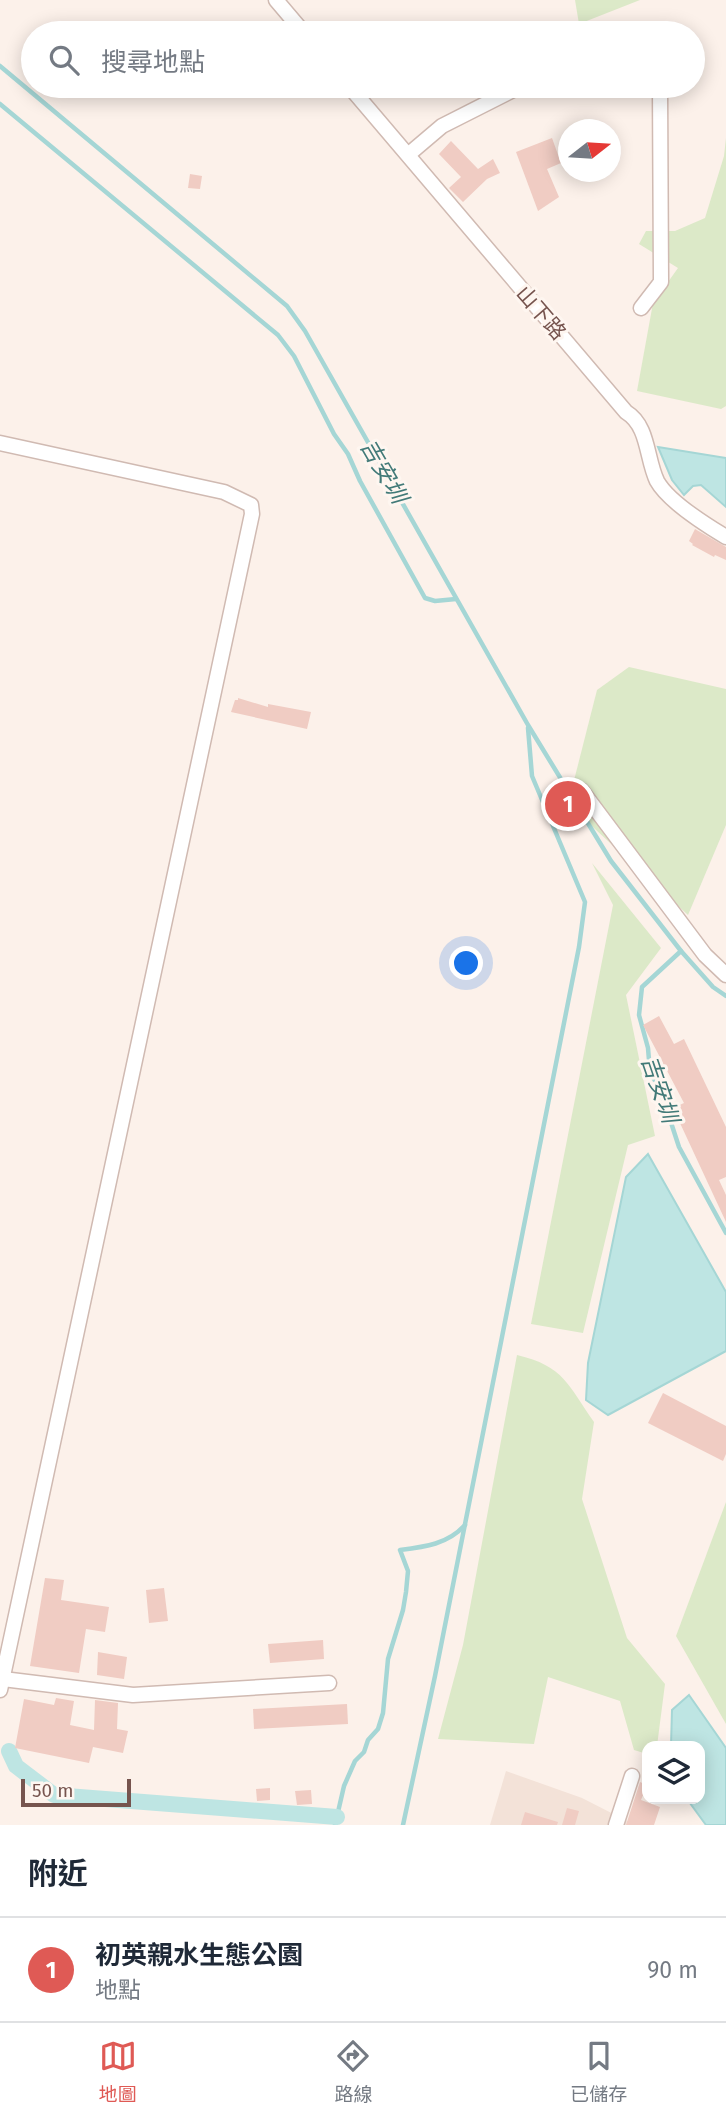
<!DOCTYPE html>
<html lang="zh-TW">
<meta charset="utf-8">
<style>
:root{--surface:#fff;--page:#f2f2f3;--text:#1f2937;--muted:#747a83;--line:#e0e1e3;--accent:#df5a55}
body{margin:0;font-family:"Fira Sans","Noto Sans TC",sans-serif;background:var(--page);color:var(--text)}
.controls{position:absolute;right:21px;bottom:21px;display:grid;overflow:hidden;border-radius:14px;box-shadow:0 4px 18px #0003}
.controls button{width:63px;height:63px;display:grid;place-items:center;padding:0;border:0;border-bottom:2px solid var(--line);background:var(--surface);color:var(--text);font:35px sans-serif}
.compass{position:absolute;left:558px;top:119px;width:63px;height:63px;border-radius:50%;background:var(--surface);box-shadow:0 4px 18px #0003;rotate:73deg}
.scale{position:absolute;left:21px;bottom:18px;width:110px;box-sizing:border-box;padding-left:7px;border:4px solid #76544e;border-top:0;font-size:19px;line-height:24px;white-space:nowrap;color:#76544e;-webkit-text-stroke:5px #fef6f0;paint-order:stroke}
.you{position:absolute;left:467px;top:964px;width:24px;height:24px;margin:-18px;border:5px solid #fff;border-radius:50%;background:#1a73e8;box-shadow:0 0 0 10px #1a73e833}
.badge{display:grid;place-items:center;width:46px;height:46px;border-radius:50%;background:var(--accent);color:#fff;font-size:23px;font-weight:700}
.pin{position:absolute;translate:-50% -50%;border:4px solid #fff;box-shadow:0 2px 7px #0006}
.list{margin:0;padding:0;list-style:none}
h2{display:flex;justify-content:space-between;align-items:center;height:91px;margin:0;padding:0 28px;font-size:30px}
h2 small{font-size:23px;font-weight:400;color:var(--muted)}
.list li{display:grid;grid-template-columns:46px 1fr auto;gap:21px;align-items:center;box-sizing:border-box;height:105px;padding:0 28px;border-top:2px solid var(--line)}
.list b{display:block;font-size:26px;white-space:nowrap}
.list p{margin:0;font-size:23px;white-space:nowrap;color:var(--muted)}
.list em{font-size:23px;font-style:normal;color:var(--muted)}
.icon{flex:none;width:38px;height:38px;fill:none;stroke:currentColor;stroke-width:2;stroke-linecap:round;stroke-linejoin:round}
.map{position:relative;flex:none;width:726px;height:1825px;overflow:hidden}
.search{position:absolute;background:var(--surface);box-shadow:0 4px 18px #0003;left:21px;right:21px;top:21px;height:77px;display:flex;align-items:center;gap:18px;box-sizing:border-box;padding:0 24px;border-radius:38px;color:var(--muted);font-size:26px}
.sheet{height:196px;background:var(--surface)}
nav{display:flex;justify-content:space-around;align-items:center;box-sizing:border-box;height:98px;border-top:2px solid var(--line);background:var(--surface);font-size:19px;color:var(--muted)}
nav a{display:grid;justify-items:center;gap:4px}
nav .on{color:var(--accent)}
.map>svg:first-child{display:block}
.residential{fill:#f3e2d8}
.green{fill:#dce9c8}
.water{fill:#bee5e3;stroke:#a5d6d5;stroke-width:2}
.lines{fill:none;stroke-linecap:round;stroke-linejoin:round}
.stream{stroke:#a5d6d5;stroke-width:4.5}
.canal{stroke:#bee5e3;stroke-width:16}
.building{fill:#f0ccc3}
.minor-casing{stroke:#d0bab2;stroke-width:17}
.minor{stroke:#fff;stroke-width:14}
.labels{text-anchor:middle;stroke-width:6;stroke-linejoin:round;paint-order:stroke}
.street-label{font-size:21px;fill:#76544e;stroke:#fef6f0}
.water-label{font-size:23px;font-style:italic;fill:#427a78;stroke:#fef6f0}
</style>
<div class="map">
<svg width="726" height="1825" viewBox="0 0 726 1825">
<rect width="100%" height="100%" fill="#fcf1ea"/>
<path class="residential" d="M506,1771L582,1798L635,1825H490Z"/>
<g class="green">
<path d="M575,0H640L579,24Z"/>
<path d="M726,138V406L721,409L637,391L653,303L678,268L639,244L646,231H675L705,218L724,156Z"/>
<path d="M629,667L726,689V825L688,915L568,804L597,690Z"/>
<path d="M592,863L661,948L626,995L655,1136L628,1145L583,1333L531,1324L613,905Z"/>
<path d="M517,1355C564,1366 568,1385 594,1422L582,1499L627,1638L665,1684L657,1746H647V1754L634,1750L620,1701L548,1677L534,1744L438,1739L463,1645Z"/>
<path d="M726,1502V1724L676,1636Z"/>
</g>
<g class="water">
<path d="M658,447L726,458V507L701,485L693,486L684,495L672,480Z"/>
<path d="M648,1154L726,1292V1351L608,1415L586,1400L588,1363L626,1177Z"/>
<path d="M689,1695L726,1748V1825H706L687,1799H700V1746H671L672,1710Z"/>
</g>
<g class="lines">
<g class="stream">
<path d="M0,66L287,306L305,331L528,725L611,861L681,951L713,987L726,996"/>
<path d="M0,104L278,335L294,356L334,434L348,454L360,481L425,598L435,601L456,599"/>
<path d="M681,951L642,987L639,1015L648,1048L650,1072L660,1089L679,1147L726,1233"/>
<path d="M335,1825L344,1786L355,1761L364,1752L368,1740L378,1729L383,1713L388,1659L403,1610L406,1592L408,1571L400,1550C425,1547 448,1544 465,1525"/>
<path d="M403,1825L435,1676L579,947L585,902L532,776L528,728"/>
</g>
<path class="canal" d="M9,1751L16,1766L54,1795L337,1817"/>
</g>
<g class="building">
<path d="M552,138L561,163L547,169L559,197L538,211L516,152Z"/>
<path d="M451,141L478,169L493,159L500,173L487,179L463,202L449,188L461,177L439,154Z"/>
<path d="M190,174L202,176L200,189L188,188Z"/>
<path d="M695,529L726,547V560L715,555L714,557L692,545L693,544L689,541Z"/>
<path d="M238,698L268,707V704L311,712L307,729L231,712L235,700H238Z"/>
<path d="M659,1016L674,1044L684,1039L726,1127V1177L719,1180L726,1195V1222L673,1108L684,1103L643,1025Z"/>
<path d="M663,1393L726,1426V1454L723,1461L648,1423Z"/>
<path d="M45,1578L64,1580L61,1600L109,1607L105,1632L86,1629L79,1673L30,1666Z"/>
<path d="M164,1588L168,1621L149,1623L146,1590Z"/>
<path d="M323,1640L324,1659L270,1663L268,1644Z"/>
<path d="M98,1652L127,1657L124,1679L97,1675Z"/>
<path d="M56,1698L74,1701L70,1725L94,1730L95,1700L118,1703L117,1729L128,1731L123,1753L93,1747L89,1763L15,1748L24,1699L54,1705Z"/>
<path d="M347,1704L348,1724L254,1729L253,1709Z"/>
<path d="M640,1782L647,1785L641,1800L660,1807L654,1825H626Z"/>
<path d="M270,1788V1800L257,1801L256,1789Z"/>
<path d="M311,1790L312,1804L297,1805L295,1791Z"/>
<path d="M567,1808L579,1811L575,1825H562Z"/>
<path d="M525,1812L558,1822L557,1825H521Z"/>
</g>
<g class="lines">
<g class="minor-casing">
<g id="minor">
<path d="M276,0L304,33"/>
<path d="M349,86L626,412C649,426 646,458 657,481C668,501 706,525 726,537"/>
<path d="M409,154L442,126L521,86"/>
<path d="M641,308L661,282L660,86"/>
<path d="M0,443L224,492L251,505L252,514L0,1690"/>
<path d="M582,791L705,955L726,975"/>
<path d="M3,1679L133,1695L329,1683"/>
<path d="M616,1825L632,1776"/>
</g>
</g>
<use href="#minor" class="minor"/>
</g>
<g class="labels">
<g class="street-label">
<text transform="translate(541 313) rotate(49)" y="7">山下路</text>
</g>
<g class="water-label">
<text transform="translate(384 471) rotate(60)" y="8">吉安圳</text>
<text transform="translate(660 1089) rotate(71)" y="8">吉安圳</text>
</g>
</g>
</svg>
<div class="controls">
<button><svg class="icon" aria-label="layers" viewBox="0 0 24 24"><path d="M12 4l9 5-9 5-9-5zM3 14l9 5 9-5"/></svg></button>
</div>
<svg class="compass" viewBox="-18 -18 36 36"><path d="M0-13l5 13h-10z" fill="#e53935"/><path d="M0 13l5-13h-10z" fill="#747a83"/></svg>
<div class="scale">50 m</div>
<div class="you"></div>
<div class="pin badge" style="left:568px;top:804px">1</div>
<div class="search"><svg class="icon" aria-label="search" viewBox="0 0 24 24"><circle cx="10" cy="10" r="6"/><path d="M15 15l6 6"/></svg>搜尋地點</div>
</div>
<section class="sheet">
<h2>附近<small></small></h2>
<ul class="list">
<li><span class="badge">1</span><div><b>初英親水生態公園</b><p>地點</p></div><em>90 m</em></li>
</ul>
</section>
<nav>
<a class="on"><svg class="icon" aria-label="map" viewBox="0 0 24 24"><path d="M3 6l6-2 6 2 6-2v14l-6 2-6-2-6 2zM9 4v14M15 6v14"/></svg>地圖</a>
<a><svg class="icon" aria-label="directions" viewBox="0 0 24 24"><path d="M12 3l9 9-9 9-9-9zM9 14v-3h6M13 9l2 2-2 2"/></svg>路線</a>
<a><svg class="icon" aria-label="saved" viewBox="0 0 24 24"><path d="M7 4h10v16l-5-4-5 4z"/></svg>已儲存</a>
</nav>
